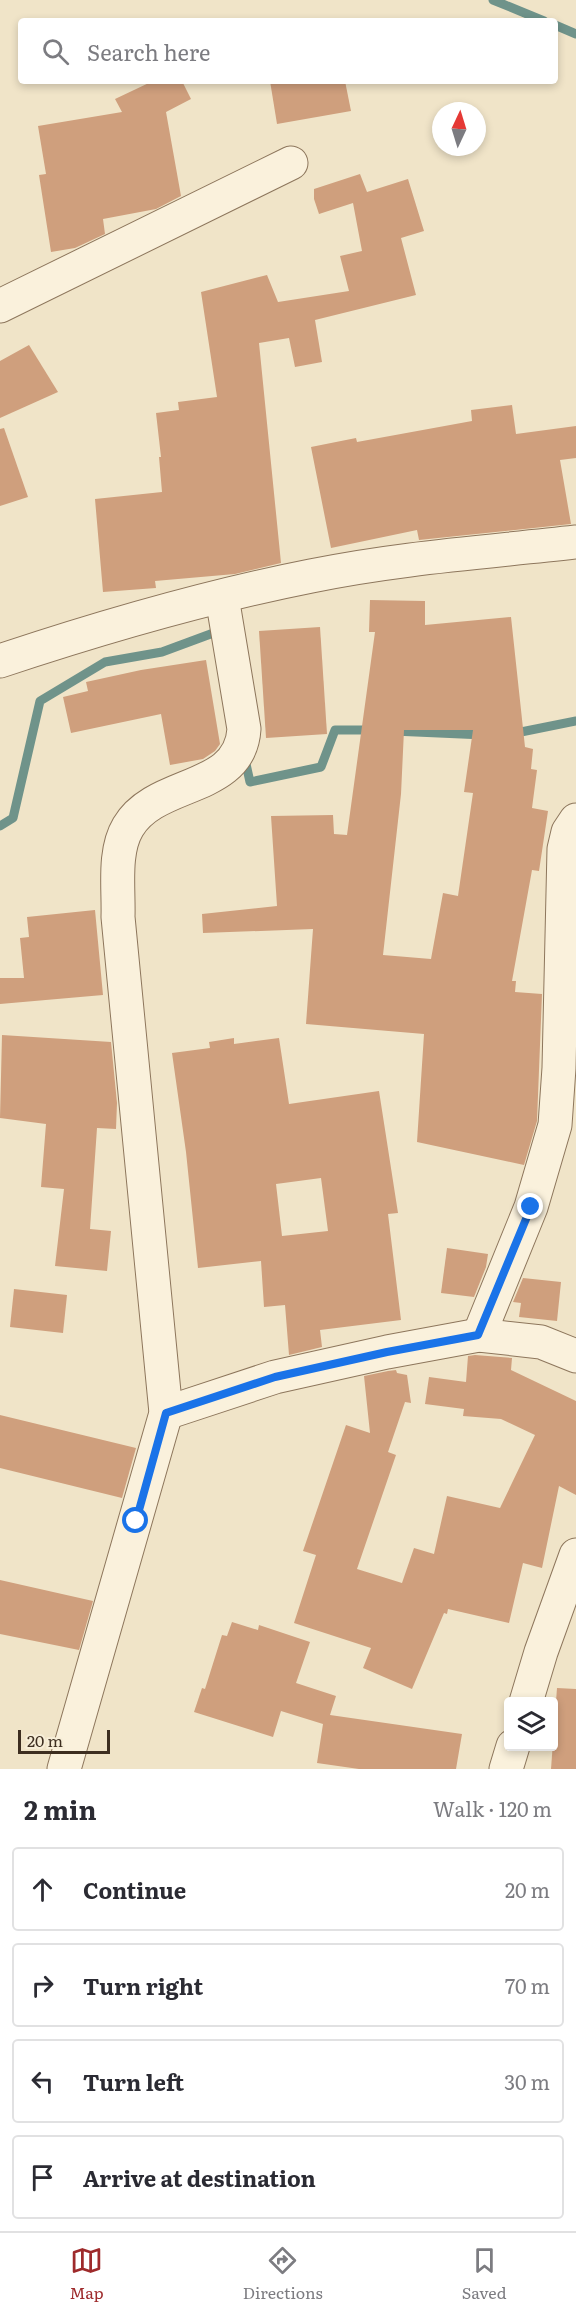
<!DOCTYPE html>
<meta charset="utf-8">
<style>
:root{--surface:#fff;--page:#f2f2f3;--text:#2b2b33;--muted:#7c7c81;--line:#e1e1e2;--accent:#9e2a2b}
body{margin:0;font-family:Literata,serif;background:var(--page);color:var(--text)}
.controls{position:absolute;right:18px;bottom:18px;display:grid;overflow:hidden;border-radius:6px;box-shadow:0 3px 9px #0003}
.controls button{width:54px;height:54px;display:grid;place-items:center;padding:0;border:0;border-bottom:2px solid var(--line);background:var(--surface);color:var(--text);font:30px sans-serif}
.compass{position:absolute;left:432px;top:102px;width:54px;height:54px;border-radius:50%;background:var(--surface);box-shadow:0 3px 9px #0003;rotate:4deg}
.scale{position:absolute;left:18px;bottom:15px;width:92px;box-sizing:border-box;padding-left:6px;border:3px solid #3d2e20;border-top:0;font-size:16px;line-height:21px;white-space:nowrap;color:#3d2e20;-webkit-text-stroke:4px #f7eed8;paint-order:stroke}
.stop{position:absolute;width:18px;height:18px;margin:-14px;border:4px solid #1a73e8;border-radius:50%;background:#fff}
.stop.end{background:#1a73e8;border-color:#fff;box-shadow:0 2px 6px #0008}
.list{margin:0;padding:0;list-style:none}
h2{display:flex;justify-content:space-between;align-items:center;height:78px;margin:0;padding:0 24px;font-size:26px}
h2 small{font-size:20px;font-weight:400;color:var(--muted)}
.list li{display:grid;grid-template-columns:39px 1fr auto;gap:18px;align-items:center;box-sizing:border-box;height:84px;margin:0 12px 12px;padding:0 12px;border:2px solid var(--line);border-radius:6px}
.list b{display:block;font-size:22px;white-space:nowrap}
.list em{font-size:20px;font-style:normal;color:var(--muted)}
.icon{flex:none;width:33px;height:33px;fill:none;stroke:currentColor;stroke-width:2;stroke-linecap:round;stroke-linejoin:round}
.map{position:relative;flex:none;width:576px;height:1769px;overflow:hidden}
.search{position:absolute;background:var(--surface);box-shadow:0 3px 9px #0003;left:18px;right:18px;top:18px;height:66px;display:flex;align-items:center;gap:15px;box-sizing:border-box;padding:0 21px;border-radius:6px;color:var(--muted);font-size:22px}
.sheet{height:462px;background:var(--surface)}
nav{display:flex;justify-content:space-around;align-items:center;box-sizing:border-box;height:84px;border-top:2px solid var(--line);background:var(--surface);font-size:16px;color:var(--muted)}
nav a{display:grid;justify-items:center;gap:3px}
nav .on{color:var(--accent)}
.map>svg:first-child{display:block}
.lines{fill:none;stroke-linecap:round;stroke-linejoin:round}
.stream{stroke:#6f938a;stroke-width:9}
.building{fill:#cf9f7d;fill-rule:evenodd}
.minor-casing{stroke:#8d765c;stroke-width:35}
.minor{stroke:#faf1dc;stroke-width:33}
.route{stroke:#1a73e8;stroke-width:8}
</style>
<div class="map">
<svg width="576" height="1769" viewBox="0 0 576 1769">
<rect width="100%" height="100%" fill="#f0e4c8"/>
<g class="lines">
<g class="stream">
<path d="M493,0L544,21"/>
<path d="M555,25L576,34"/>
<path d="M393,731L484,735"/>
<path d="M515,736L516,733L576,721"/>
<path d="M244,755L250,782L321,767L335,730H373"/>
<path d="M0,826L13,818L40,701L105,662L162,652L216,632L218,639"/>
</g>
</g>
<g class="building">
<path d="M153,81H182L191,99L166,112L181,196L156,209L103,219L105,234L75,248L51,252L39,175L46,174L38,126L122,112L115,99Z"/>
<path d="M270,81H345L351,111L277,124Z"/>
<path d="M360,174L367,192L408,179L424,231L401,238L416,295L315,320L322,362L295,367L289,338L259,343L281,563L235,574L155,581L156,588L103,592L95,499L162,492L159,457H161L156,413L179,410L178,402L217,397L201,292L267,275L278,302L349,291L340,256L362,251L353,203L319,214L314,199V189Z"/>
<path d="M29,345L58,392L0,418V361Z"/>
<path d="M512,405L516,434L576,426V458L560,460L571,524L419,540L417,530L331,548L311,447L356,438L357,442L472,421L471,410Z"/>
<path d="M4,428L28,497L0,506V429Z"/>
<path d="M370,600L425,601V625L511,617L525,747L533,749L531,769L537,770L532,808L548,811L539,871L532,870L512,981H516L515,992L542,994L537,1121L524,1165L417,1142L424,1034L306,1024L313,929L203,933L202,914L277,906L271,816L333,815L334,834L347,835L375,632H369ZM404,730H473L464,792L473,793L458,896L443,893L431,959L383,955L401,794Z"/>
<path d="M320,627L327,734L266,738L259,631Z"/>
<path d="M206,660L220,744L215,751L203,759L170,765L161,714L71,733L63,697L88,691L86,682L141,670Z"/>
<path d="M95,910L103,995L0,1004V978H24L20,938L29,937L27,917Z"/>
<path d="M2,1035L111,1042L117,1103L116,1129L97,1128L90,1229L111,1231L107,1271L55,1266L64,1189L41,1187L46,1124L0,1118Z"/>
<path d="M234,1038V1044L279,1038L289,1104L379,1091L398,1213L388,1214L401,1320L320,1330L322,1347L289,1355L285,1305L264,1307L261,1261L198,1268L186,1152L172,1053L210,1048L209,1042ZM321,1178L328,1231L282,1236L276,1184Z"/>
<path d="M447,1248L488,1254L486,1267L474,1297L441,1293Z"/>
<path d="M523,1278L561,1282L557,1321L519,1317L521,1303L513,1302Z"/>
<path d="M14,1289L67,1295L63,1333L10,1327Z"/>
<path d="M475,1355L512,1358L511,1370L576,1401V1495L559,1486L542,1568L523,1563L509,1623L448,1609L447,1614L444,1613L412,1689L363,1668L371,1648L294,1623L316,1555L303,1551L346,1425L370,1433L364,1376L388,1371L396,1370L397,1373L407,1375L411,1403L405,1402L388,1452L396,1455L357,1569L402,1583L414,1548L434,1554L447,1496L500,1508L535,1435L501,1419L463,1416L464,1409L425,1404L429,1377L466,1382L468,1356Z"/>
<path d="M0,1415L136,1448L122,1498L0,1468Z"/>
<path d="M0,1580L93,1601L79,1650L0,1634Z"/>
<path d="M232,1622L258,1630L259,1625L310,1642L296,1683L336,1696L330,1715L462,1734L456,1769H359L317,1763L323,1724L281,1711L273,1737L194,1712L202,1688L205,1689L222,1635L227,1636Z"/>
<path d="M557,1688L576,1689V1769H551Z"/>
</g>
<g class="lines">
<g class="minor-casing">
<g id="minor">
<path d="M0,306L291,163"/>
<path d="M0,661C102,627 205,597 311,576C398,558 488,552 576,542"/>
<path d="M479,1335L531,1207L555,1125L559,1068L564,849L568,832L576,820"/>
<path d="M166,1413L275,1377L387,1352L479,1335L541,1342L576,1356"/>
<path d="M526,1702L541,1652L576,1555"/>
<path d="M64,1769L166,1413L118,917C119,889 113,852 128,827C156,779 240,793 244,729L222,597"/>
<path d="M506,1769L513,1746"/>
</g>
</g>
<use href="#minor" class="minor"/>
</g>
<g class="lines">
<path class="route" d="M136,1521L166,1413L275,1377L387,1352L478,1335L531,1207"/>
</g>
</svg>
<div class="controls">
<button><svg class="icon" aria-label="layers" viewBox="0 0 24 24"><path d="M12 4l9 5-9 5-9-5zM3 14l9 5 9-5"/></svg></button>
</div>
<svg class="compass" viewBox="-18 -18 36 36"><path d="M0-13l5 13h-10z" fill="#e53935"/><path d="M0 13l5-13h-10z" fill="#7c7c81"/></svg>
<div class="scale">20 m</div>
<div class="stop" style="left:136px;top:1521px"></div>
<div class="stop end" style="left:531px;top:1207px"></div>
<div class="search"><svg class="icon" aria-label="search" viewBox="0 0 24 24"><circle cx="10" cy="10" r="6"/><path d="M15 15l6 6"/></svg>Search here</div>
</div>
<section class="sheet">
<h2>2 min<small>Walk · 120 m</small></h2>
<ul class="list">
<li><svg class="icon" aria-label="ahead" viewBox="0 0 24 24"><path d="M12 20V5M6 11l6-6 6 6"/></svg><div><b>Continue</b></div><em>20 m</em></li>
<li><svg class="icon" aria-label="right" viewBox="0 0 24 24"><path d="M7 20v-9h11M14 6l5 5-5 5"/></svg><div><b>Turn right</b></div><em>70 m</em></li>
<li><svg class="icon" aria-label="left" viewBox="0 0 24 24"><path d="M17 20v-9H6M10 6l-5 5 5 5"/></svg><div><b>Turn left</b></div><em>30 m</em></li>
<li><svg class="icon" aria-label="arrive" viewBox="0 0 24 24"><path d="M6 21V4h12l-3 4 3 4H6"/></svg><div><b>Arrive at destination</b></div></li>
</ul>
</section>
<nav>
<a class="on"><svg class="icon" aria-label="map" viewBox="0 0 24 24"><path d="M3 6l6-2 6 2 6-2v14l-6 2-6-2-6 2zM9 4v14M15 6v14"/></svg>Map</a>
<a><svg class="icon" aria-label="directions" viewBox="0 0 24 24"><path d="M12 3l9 9-9 9-9-9zM9 14v-3h6M13 9l2 2-2 2"/></svg>Directions</a>
<a><svg class="icon" aria-label="saved" viewBox="0 0 24 24"><path d="M7 4h10v16l-5-4-5 4z"/></svg>Saved</a>
</nav>
